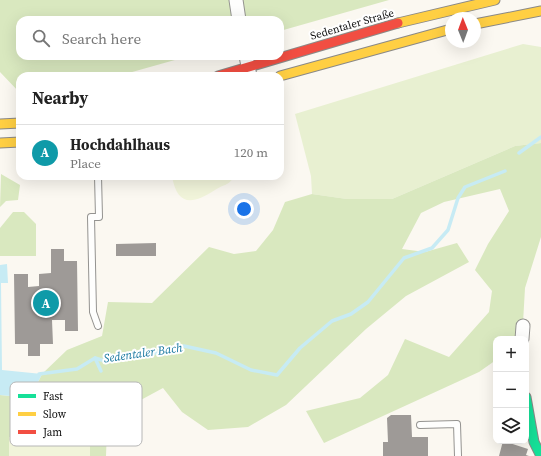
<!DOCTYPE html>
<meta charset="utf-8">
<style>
:root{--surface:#fff;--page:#f2f2f2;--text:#222;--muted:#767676;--line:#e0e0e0;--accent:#ea580c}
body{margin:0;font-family:"Source Serif 4",serif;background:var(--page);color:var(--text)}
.controls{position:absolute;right:12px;bottom:12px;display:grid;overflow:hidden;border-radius:8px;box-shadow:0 4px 16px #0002}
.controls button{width:36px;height:36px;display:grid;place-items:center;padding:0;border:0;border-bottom:1px solid var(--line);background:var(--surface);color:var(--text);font:20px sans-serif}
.compass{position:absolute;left:445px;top:12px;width:36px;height:36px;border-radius:50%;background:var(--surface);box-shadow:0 4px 16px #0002;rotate:359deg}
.you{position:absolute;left:244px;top:209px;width:14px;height:14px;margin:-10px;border:3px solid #fff;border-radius:50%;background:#1a73e8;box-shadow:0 0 0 6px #1a73e833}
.badge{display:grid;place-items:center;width:26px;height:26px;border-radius:50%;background:var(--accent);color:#fff;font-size:13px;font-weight:700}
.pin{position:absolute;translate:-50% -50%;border:2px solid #fff;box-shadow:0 1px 4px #0006}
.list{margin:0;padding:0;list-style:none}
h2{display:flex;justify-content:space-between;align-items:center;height:52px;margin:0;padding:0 16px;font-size:17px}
h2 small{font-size:13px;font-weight:400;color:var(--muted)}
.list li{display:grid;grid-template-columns:26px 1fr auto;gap:12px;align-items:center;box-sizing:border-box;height:56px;padding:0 16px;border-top:1px solid var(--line)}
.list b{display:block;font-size:15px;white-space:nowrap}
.list p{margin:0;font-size:13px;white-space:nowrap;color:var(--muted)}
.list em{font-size:13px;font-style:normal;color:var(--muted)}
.icon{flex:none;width:22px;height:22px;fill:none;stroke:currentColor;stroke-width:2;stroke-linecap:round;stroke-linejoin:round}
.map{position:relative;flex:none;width:541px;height:456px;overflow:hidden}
.search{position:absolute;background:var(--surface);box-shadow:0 4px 16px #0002;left:16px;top:16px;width:268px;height:44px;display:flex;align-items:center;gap:10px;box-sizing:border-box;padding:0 14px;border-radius:12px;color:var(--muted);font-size:15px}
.panel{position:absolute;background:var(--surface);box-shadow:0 4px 16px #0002;left:16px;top:72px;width:268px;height:108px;border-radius:12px}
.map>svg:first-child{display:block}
.green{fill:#e8f0d1}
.forest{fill:#d9e8bf}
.pitch{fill:#f1f4da}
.water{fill:#c7ebf4}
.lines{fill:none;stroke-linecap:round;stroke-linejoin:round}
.stream{stroke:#c7ebf4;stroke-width:3.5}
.building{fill:#9e9a97}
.lane-casing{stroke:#949390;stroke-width:8}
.street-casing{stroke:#949390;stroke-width:15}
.fast-casing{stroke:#8b8986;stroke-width:11}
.slow-casing{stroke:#8b8986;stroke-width:11}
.jam-casing{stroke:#8b8986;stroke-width:11}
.lane{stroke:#fefefd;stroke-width:6}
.street{stroke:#fefefd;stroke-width:13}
.fast{stroke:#16e098;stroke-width:9}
.slow{stroke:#ffcf43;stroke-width:9}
.jam{stroke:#f24e42;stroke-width:9}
.labels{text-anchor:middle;stroke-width:4;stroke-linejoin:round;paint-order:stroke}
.street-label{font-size:11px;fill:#0d0d0d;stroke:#fff}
.water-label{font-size:12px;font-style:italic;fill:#16769f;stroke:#fff}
.key{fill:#fff;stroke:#b6b6b6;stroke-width:1}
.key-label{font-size:11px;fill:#0d0d0d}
</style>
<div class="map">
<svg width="541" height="456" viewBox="0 0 541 456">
<rect width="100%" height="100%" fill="#fbf8f1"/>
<path class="green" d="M523,44L541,47V143L515,146L392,199H347L312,194L311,176L295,114Z"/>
<g class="forest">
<path d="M0,0H389L280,31V20H20V56H189L118,76H20V93L0,72Z"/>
<path d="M541,143V237L525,288L523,323L517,339H496V360L479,372L324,443L306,411L360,398L388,375L405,339L449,357L489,312L492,291L475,270L488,244L509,211L500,189L444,202L421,213L402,249L425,252L457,243L469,262L406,296L366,329L286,405L248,427L208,430L182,412L163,388L126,408L107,428L106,456H0V395L21,397L37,384L42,374L67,350L102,336L108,302L152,303L209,247L234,254L256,251L273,230L285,202L312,194L347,199H392L515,146Z"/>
<path d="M1,174L20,185L18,200L6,201L0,207Z"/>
<path d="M13,212H24L36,224V256H0V228Z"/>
</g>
<g class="pitch">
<path d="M172,176H235C227,187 224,184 215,190C192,205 177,206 172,176Z"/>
<path d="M90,436V456H9V437Z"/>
</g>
<path class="water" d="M7,264L8,283H1L2,370L42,374L37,384L21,397L0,395V265Z"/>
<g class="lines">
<g class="stream">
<path d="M519,153L541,137"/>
<path d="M95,358L101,371"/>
<path d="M39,374L77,369L95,358L105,361L143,356L184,346L216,353L251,370L277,375L300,348L332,321L351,314L368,302L404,258L432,248L448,230L458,198L465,187L505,171"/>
</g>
</g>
<g class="building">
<path d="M156,243V256H116V244Z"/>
<path d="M51,249H64V261H77L78,331H65V320H52L53,344H40V356H28V344H15L14,274H28V287L39,286V274L51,273Z"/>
<path d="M391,415H411L412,437H428V456H383V442H388L387,418Z"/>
<path d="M503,441L528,449L526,455L529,456H499Z"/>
</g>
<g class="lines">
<g class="lane-casing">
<g id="lane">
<path d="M98,326L93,312L91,217H99L98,176"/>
<path d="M420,425L457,424L458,456"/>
</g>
</g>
<g class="street-casing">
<g id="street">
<path d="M236,0L239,20"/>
<path d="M246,56L250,76"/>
<path d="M522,339L523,326"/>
</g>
</g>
<g class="fast-casing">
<path id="fast" d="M526,397L534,442L541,456"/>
</g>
<g class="slow-casing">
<g id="slow">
<path d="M398,23L495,0"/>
<path d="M475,24L541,11"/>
<path d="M280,76L451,29"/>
<path d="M0,124L20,123"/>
<path d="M0,143L20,142"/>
</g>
</g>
<g class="jam-casing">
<path id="jam" d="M218,76L398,23"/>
</g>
<use href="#lane" class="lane"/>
<use href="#street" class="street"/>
<use href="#fast" class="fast"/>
<use href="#slow" class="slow"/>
<use href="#jam" class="jam"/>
</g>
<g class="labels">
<g class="street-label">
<text transform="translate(352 24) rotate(-16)" y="4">Sedentaler Straße</text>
</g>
<g class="water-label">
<text transform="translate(143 353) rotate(-8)" y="4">Sedentaler Bach</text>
</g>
</g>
<rect x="10" y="382" width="132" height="64" rx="6" class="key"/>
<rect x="18" y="394" width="18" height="4" fill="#16e098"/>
<rect x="18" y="412" width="18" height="4" fill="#ffcf43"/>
<rect x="18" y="430" width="18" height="4" fill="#f24e42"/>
<g class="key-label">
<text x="43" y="400">Fast</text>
<text x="43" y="418">Slow</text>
<text x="43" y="436">Jam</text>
</g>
</svg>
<div class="controls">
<button>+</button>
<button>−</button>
<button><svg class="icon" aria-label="layers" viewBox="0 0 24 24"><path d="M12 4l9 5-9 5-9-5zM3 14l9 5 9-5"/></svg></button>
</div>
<svg class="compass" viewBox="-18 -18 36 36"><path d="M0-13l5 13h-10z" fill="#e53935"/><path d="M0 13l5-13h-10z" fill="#767676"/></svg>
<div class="you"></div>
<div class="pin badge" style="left:46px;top:303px;background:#0f9aa8">A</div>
<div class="search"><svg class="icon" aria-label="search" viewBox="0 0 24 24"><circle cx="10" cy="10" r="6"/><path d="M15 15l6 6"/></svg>Search here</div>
<section class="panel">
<h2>Nearby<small></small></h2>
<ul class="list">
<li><span class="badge" style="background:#0f9aa8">A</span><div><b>Hochdahlhaus</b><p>Place</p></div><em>120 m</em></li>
</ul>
</section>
</div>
